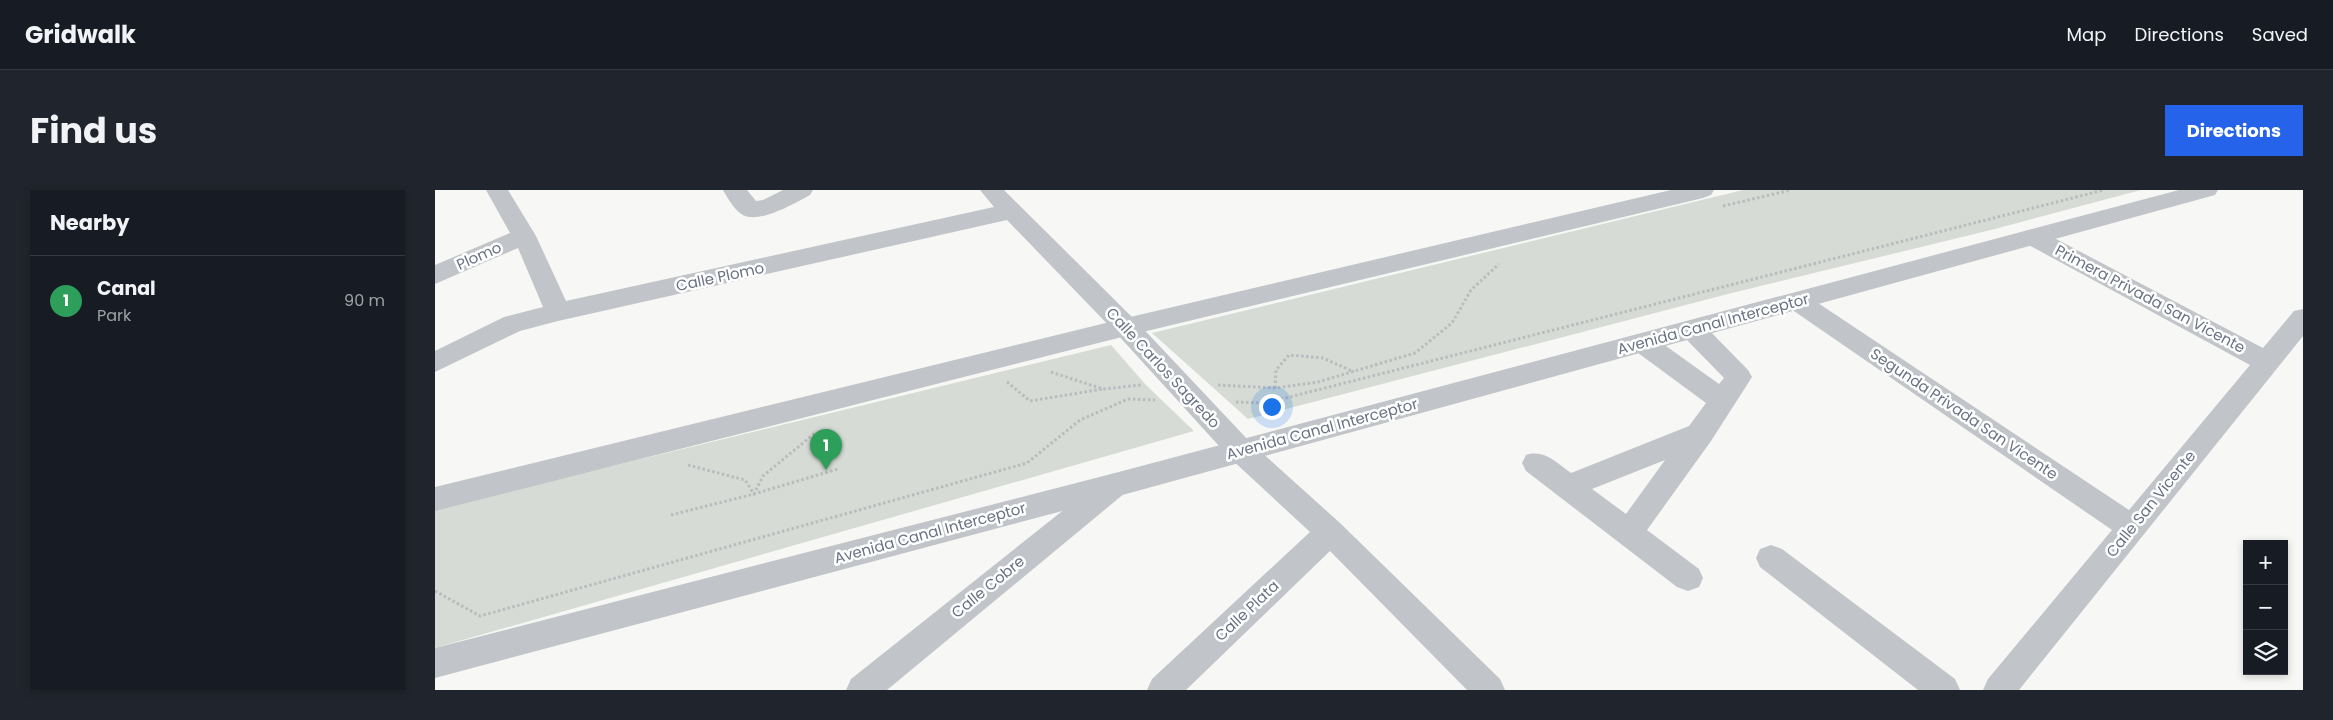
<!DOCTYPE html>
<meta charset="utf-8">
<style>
:root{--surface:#171b24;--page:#20242c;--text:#f1f3f6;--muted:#9ea1a6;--line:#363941;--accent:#2563eb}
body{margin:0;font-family:Poppins,sans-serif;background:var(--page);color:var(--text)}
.controls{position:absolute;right:15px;bottom:15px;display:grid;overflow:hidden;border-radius:0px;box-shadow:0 2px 8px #0003}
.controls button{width:45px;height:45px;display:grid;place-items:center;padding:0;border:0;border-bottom:1px solid var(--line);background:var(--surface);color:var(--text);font:25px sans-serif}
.you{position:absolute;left:836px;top:216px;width:18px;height:18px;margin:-12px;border:4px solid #fff;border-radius:50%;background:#1a73e8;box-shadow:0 0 0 8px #1a73e833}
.badge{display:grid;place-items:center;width:32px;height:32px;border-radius:50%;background:var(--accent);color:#fff;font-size:16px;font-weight:700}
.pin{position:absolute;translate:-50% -41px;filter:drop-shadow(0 1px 2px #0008)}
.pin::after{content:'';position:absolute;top:26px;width:18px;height:15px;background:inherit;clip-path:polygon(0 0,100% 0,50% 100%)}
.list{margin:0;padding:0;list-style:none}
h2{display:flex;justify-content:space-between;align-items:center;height:65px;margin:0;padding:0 20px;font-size:21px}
h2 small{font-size:16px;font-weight:400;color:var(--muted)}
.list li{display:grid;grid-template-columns:32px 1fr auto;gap:15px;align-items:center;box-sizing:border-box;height:90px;padding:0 20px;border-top:1px solid var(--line)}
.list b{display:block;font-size:19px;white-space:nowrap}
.list p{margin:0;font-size:16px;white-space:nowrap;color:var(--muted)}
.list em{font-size:16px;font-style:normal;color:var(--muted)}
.icon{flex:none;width:28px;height:28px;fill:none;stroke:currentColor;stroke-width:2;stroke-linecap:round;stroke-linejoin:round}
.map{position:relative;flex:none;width:1868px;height:500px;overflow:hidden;border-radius:0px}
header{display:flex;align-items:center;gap:30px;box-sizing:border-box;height:70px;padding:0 25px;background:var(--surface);border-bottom:1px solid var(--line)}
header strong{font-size:24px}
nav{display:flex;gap:28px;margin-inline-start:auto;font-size:18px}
.intro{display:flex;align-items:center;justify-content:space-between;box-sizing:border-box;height:120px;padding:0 30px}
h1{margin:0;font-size:35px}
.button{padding:12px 22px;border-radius:0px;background:var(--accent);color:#fff;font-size:18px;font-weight:700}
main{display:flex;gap:30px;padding:0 30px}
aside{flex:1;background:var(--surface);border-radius:0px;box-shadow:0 2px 8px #0003}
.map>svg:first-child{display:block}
.green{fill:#d6dcd5}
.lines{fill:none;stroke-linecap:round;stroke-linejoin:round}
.path{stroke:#b9bbbe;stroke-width:3;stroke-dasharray:2.5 2.5;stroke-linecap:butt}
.minor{fill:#c1c4c8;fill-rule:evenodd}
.tertiary{fill:#c1c4c8;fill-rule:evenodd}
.labels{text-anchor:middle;stroke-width:5;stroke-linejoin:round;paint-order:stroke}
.street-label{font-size:15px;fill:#6a7383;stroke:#fff}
</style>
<header>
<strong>Gridwalk</strong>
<nav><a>Map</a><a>Directions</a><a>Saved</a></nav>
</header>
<div class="intro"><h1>Find us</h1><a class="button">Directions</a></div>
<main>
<aside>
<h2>Nearby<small></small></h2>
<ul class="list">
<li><span class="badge" style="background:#2e9e5b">1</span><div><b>Canal</b><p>Park</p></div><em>90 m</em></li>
</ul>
</aside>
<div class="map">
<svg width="1868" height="500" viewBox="0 0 1868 500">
<rect width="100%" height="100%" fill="#f7f8f5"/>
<g class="green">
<path d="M1308,0H1706L1560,39L1293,104L813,229L717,143Z"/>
<path d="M676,155L711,195L759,241L0,458V319Z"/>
</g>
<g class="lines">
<g class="path">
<path d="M1288,16L1356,0"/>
<path d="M616,182L668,199L706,195"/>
<path d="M572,192L595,211L668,199"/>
<path d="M783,195L840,198L883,192L980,163L1017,133L1036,100L1064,74"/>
<path d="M840,198L841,180L854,165L888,168L919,182"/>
<path d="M801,212L831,213L1669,0"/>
<path d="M253,275L310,290L319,304L328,286L380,243"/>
<path d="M236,325L319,304L403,279"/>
<path d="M0,401L45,426L592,273L645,230L693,209L720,210"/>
</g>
<g class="minor">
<path d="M51,0H73L101,46L131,111L559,17L545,0H569L700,130L815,252L905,333L1065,489L1070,500H1032L895,361L751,500H712L717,489L875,342L795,268L682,144L572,30L123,131L85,141L0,182V161L69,127L108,117L83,58L0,94V75L75,43Z"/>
<path d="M288,0H312L321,11L328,10L348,0H378L375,5C360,13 325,34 308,25C300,21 292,7 288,0Z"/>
<path d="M1598,39L1606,41L1828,158L1859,121L1868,119V146L1584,500H1548L1553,489L1677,340L1353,117L1350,111L1353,105L1362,102L1371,105L1694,320L1815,175L1590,53L1586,47L1590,41Z"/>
<path d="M1258,131L1267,133L1313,180L1317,187L1276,251L1212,340L1264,379L1268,388L1264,397L1253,401L1242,397L1091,281L1087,273L1091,265C1109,259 1122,273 1136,283L1254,236L1271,213L1199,160L1195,153L1199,146L1208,143L1217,146L1284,194L1289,188L1249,147L1245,140L1249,133ZM1230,270L1191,324L1157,299Z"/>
<path d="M680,283L690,287L694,295L690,303L452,500H411L416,489L670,287Z"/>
<path d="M1336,355L1347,359L1520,489L1525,500H1483L1325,377L1321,368L1325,359Z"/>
</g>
<g class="tertiary">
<path d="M1236,0H1279L1276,5L1268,8L691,146L0,321V297L691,128Z"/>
<path d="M1744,0H1783L1780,5L680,307L0,488V458L680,283Z"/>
</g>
</g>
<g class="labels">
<g class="street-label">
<text transform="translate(44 66) rotate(-24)" y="5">Plomo</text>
<text transform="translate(285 87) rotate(-12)" y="5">Calle Plomo</text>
<text transform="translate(1715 109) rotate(28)" y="5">Primera Privada San Vicente</text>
<text transform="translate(1278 134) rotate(-15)" y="5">Avenida Canal Interceptor</text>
<text transform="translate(728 178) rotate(47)" y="5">Calle Carlos Sagredo</text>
<text transform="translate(1529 224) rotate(34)" y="5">Segunda Privada San Vicente</text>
<text transform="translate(887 239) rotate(-15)" y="5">Avenida Canal Interceptor</text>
<text transform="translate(1716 314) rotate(-51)" y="5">Calle San Vicente</text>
<text transform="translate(495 343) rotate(-15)" y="5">Avenida Canal Interceptor</text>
<text transform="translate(553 397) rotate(-39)" y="5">Calle Cobre</text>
<text transform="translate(812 421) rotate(-43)" y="5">Calle Plata</text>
</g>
</g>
</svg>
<div class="controls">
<button>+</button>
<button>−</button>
<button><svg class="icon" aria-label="layers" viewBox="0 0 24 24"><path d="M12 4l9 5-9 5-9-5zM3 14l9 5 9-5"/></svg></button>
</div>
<div class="you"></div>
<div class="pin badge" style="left:391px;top:280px;background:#2e9e5b">1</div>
</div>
</main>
